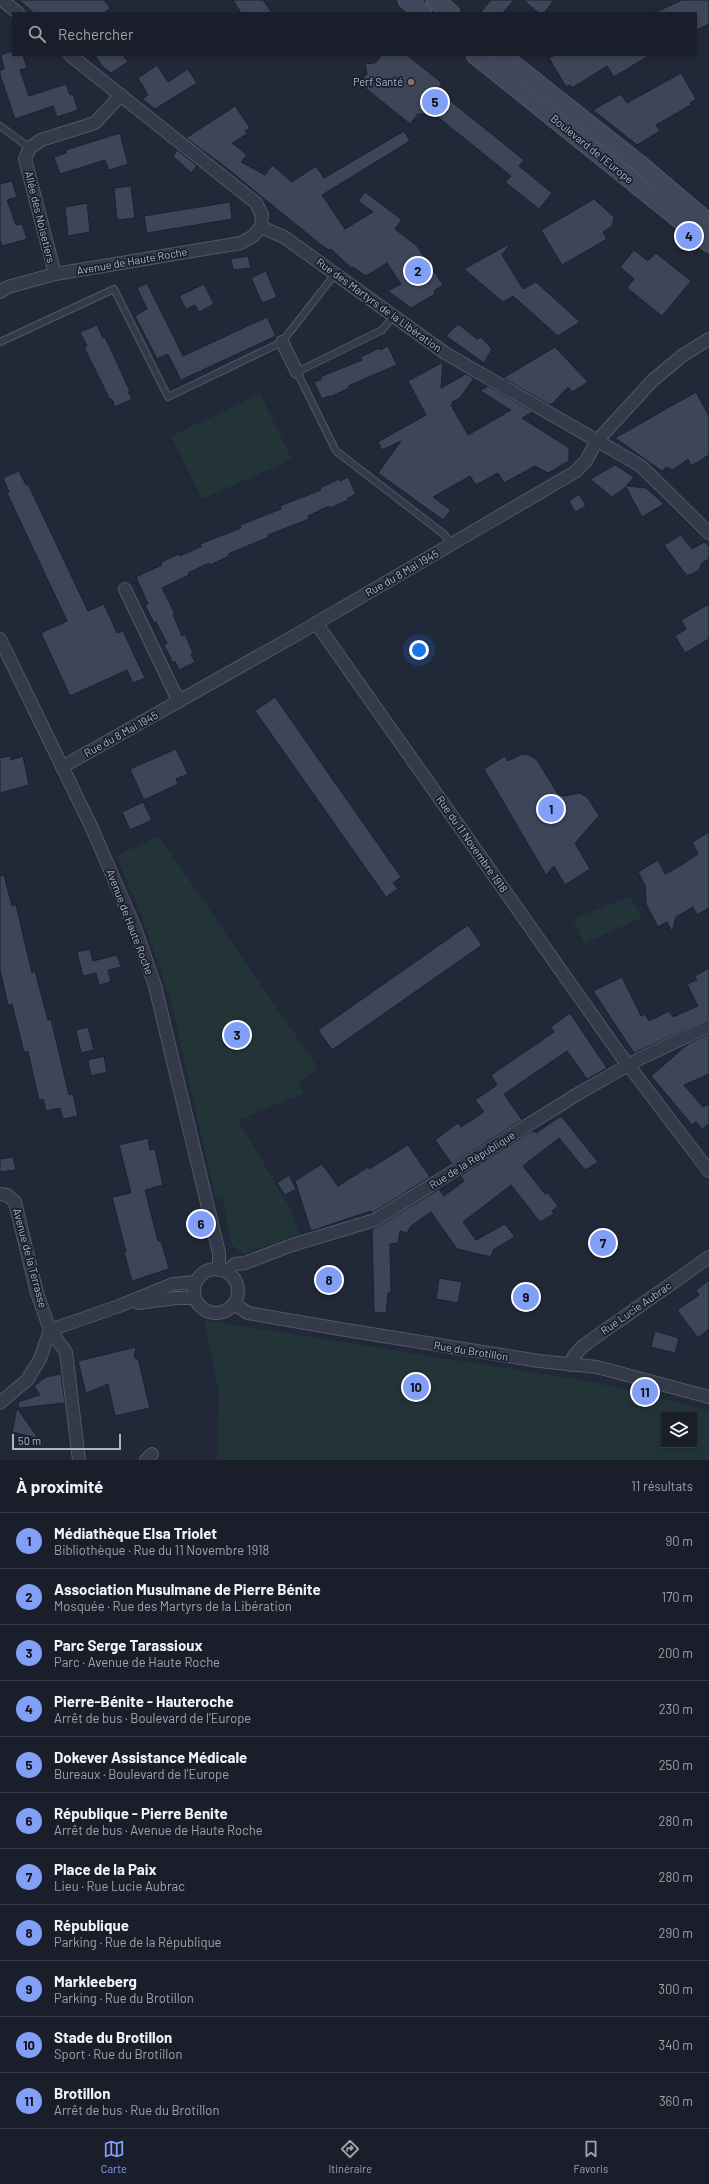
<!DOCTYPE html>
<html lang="fr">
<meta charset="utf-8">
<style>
:root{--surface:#191e2a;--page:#262b36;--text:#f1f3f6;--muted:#9fa2a8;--line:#373c47;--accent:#829ff7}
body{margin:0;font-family:Barlow,sans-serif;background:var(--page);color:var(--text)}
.controls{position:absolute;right:12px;bottom:12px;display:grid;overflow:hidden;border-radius:0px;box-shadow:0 2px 6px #0003}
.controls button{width:36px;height:36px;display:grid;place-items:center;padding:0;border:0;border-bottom:1px solid var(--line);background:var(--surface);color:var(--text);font:20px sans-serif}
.scale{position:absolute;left:12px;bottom:10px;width:109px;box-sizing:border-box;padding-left:4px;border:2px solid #afb4c5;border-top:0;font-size:11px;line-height:14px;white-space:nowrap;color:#afb4c5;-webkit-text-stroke:3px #1a1f2d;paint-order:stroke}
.you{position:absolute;left:419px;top:650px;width:14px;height:14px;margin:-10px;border:3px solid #fff;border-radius:50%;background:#1a73e8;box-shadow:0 0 0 6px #1a73e833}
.badge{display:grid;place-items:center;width:26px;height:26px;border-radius:50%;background:var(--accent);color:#111;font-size:13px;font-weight:700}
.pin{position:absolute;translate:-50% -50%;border:2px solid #fff;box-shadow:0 1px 4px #0006}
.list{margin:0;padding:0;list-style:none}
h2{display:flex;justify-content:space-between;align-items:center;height:52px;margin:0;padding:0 16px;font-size:17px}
h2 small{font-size:13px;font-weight:400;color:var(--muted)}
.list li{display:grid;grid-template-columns:26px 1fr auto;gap:12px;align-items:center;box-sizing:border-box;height:56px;padding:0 16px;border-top:1px solid var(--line)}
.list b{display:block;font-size:15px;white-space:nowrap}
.list p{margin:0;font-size:13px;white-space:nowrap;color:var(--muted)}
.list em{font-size:13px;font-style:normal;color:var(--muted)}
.icon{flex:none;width:22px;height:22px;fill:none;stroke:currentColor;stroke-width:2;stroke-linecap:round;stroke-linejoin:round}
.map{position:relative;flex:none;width:709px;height:1460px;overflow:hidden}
.search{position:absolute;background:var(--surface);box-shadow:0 2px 6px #0003;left:12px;right:12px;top:12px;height:44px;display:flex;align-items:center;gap:10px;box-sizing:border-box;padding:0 14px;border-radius:0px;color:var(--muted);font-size:15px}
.sheet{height:668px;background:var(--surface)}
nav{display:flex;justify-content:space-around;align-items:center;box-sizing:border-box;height:56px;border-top:1px solid var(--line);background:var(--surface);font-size:11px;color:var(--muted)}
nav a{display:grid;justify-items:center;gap:2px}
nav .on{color:var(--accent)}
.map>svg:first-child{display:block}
.green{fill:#233439;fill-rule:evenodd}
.building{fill:#3d4558;stroke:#1c212f}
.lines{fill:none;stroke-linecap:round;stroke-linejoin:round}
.lane-casing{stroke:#525766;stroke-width:8}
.street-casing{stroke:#525766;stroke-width:14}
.secondary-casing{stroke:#525766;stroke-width:19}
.lane{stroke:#343a49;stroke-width:6}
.street{stroke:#343a49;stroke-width:12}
.secondary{stroke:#42485c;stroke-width:17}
.education-dot{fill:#8d6e63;stroke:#1a1f2d;stroke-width:1.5}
.labels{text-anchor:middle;stroke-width:3.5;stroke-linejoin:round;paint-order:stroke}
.poi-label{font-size:11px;fill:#afb4c5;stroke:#1a1f2d;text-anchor:end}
.street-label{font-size:11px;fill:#afb4c5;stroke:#1a1f2d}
</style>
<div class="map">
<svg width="709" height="1460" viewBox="0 0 709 1460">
<rect width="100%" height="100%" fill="#212838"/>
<g class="green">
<path d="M260,394L292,459L202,499L171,436Z"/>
<path d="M159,836L318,1068L298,1083L304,1093L238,1120L290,1208L300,1234L243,1254L232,1245L222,1198L216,1200L171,1002L142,917L116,856Z"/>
<path d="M630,896L642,918L584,943L573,919Z"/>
<path d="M204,1320L593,1382L706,1410L709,1411V1460H217L219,1392ZM664,1415H694V1445H664Z"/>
</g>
<g class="building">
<path d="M19,0H104L110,8L104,13H34Z"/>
<path d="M233,0H263L272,13H241Z"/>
<path d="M491,0H514L503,13H480Z"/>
<path d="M523,0H554L544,13H539Z"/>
<path d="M682,0H709V24L696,30V13H654Z"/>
<path d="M13,51V55H23L27,68L20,70L29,96L66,84L70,95L73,94L78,110L57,117L53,106L15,119L0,75V70L4,69L1,55Z"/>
<path d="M95,55H123L128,62L111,73L102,66Z"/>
<path d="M382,55H407L442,83L437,90L524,160L519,166L552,193L539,209L505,182L511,176L429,110L425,114H418L410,124L359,83L367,74L365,64L375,63Z"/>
<path d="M555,55H650L614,77L607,66L572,88L570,85L566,87L549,58Z"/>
<path d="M157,65L168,82L188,69L197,83L155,109L142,99L148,95L138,78Z"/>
<path d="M681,73L696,99L690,103L691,105L656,125L660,131L637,145L593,110L621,94L627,103Z"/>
<path d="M235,106L250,128L245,131L247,134L232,143L247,155L241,162L265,175L272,165L292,182L316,166L324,178L404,131L410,141L322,195L345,229L373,212L358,201L365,192L402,220L395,229L417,246L443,285L434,291L435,294L411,308L388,291L401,284L387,263L366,276L353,267L351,268L331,249L329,250L320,244L224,166L186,138Z"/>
<path d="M120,133L128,164L109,170L105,160L60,174L54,157L66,153V150Z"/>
<path d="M177,150L197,166L191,173L173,156Z"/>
<path d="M12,181L17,197L7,200L16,225L22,224L27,239L2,246L0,240V184Z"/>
<path d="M131,186L135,218L117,220L114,188Z"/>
<path d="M594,199L614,217L612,226L603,232L607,239L562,265L541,230Z"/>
<path d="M230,202L232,219L147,233L144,216Z"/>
<path d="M87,203L90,232L68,236L65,207Z"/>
<path d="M511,243L502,255L523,289L536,282L580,322L558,336L513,296L503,302L464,269Z"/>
<path d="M634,250L648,261L656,253L691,281L662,316L627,288L634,279L620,267Z"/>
<path d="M248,256L251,268L233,270L231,259Z"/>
<path d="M266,271L277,297L262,303L251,278Z"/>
<path d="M147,283L183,356L267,317L276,336L181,380L168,354L157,359L135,316L147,309L137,288Z"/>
<path d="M204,284L214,304L199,312L195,305L186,309L179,296Z"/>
<path d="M458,324L477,339L481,337L492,349L482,366L480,365L484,363L446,336Z"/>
<path d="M97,325L103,338L105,337L130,391L128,392L132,399L115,407L112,399L110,400L84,347L87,346L80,332Z"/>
<path d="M388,346L397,365L348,386L349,388L330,397L329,396L322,399L314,382L322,379L320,377L362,360L361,357L379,348L380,350Z"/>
<path d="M555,347L588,382L572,392L568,387L552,404H548L503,378Z"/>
<path d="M443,362L441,388L466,374L474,378L460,398L452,402L453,404L451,405L468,435L511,410L480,391L488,386L533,412L522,418L569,448V461L548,473L535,466L504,483L498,473L476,485L470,476L433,497L451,510L443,520L378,473L401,441L382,450L378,442L426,415L408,381Z"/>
<path d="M696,392L709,416V455L691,466L688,459L673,470L667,467L662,471L615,438Z"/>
<path d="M615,465L634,477L626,486L646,488L664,504L642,517L626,487L612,497L590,479Z"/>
<path d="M19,471L26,485L28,484L88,611L104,604L117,633L123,631L145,678L133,683L127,670L70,696L41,633L67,621L7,493L9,492L3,478Z"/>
<path d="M348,477L356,494L348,498V500L330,508L329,506L308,516L309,519L268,535L269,537L228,554L229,556L210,565L209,563L188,573L189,575L162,588L175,614L173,615L182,636L185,634L193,653L191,654L195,662L179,670L175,661L173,663L164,645L167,643L156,622L154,623L145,605L148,604L136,577L162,565L160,563L170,558L179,554L180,556L202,546L200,544L241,528L240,525L281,509L280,506L321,490L320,488L339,479L340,481Z"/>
<path d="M579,494L586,506L575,512L569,501Z"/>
<path d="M681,535L692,549L704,542L709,546V559L702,563L698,571L687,576L664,545Z"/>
<path d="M709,604V639L685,653L675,636L686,629L681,620Z"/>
<path d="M275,697L401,877L393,883L398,889L386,897L255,711Z"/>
<path d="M176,749L188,774L176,779L178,784L144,800L130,769Z"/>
<path d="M522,754L529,755L537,760L558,794L564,796L580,793L588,798L599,816L575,843L590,869L565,885L554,866L546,875L484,769L505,756L508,761Z"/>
<path d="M10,756L11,760L23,756L29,785L0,793V758Z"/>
<path d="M143,802L152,820L130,830L122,812Z"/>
<path d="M709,832V908L697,915L693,907L676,917L672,932L667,922L658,927L646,904L645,885L638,872L658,860L665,874L680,866L698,854L692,842Z"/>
<path d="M4,875L12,906L16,905L32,973L35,971L48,1020L51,1019L69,1095L73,1094L78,1116L63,1119L60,1108L46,1111L43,1099L39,1100L28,1052H24L12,1004L8,1005L0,970V876Z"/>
<path d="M468,925L482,945L332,1050L318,1030Z"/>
<path d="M90,949L93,961L117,955L121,967L108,970L111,982L99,985L96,973L83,976L77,952Z"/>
<path d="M709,968V1019L634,1053L593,991L622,977L641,1016L645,1014L649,1021L669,1011L673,1017L698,1006L687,984L697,980L695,976Z"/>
<path d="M570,1013L607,1068L587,1079L567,1051L504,1094L522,1120L452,1164L435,1140L458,1123L461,1127L484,1112L475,1100L497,1085L491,1075L554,1032L551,1027Z"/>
<path d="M88,1027L94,1050L81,1053L76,1030Z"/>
<path d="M709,1034V1074L684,1085L703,1107L709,1104V1124L702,1129L696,1122L692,1125L651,1076L688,1044Z"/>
<path d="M104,1056L107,1072L91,1076L88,1060Z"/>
<path d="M561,1116L598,1162L585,1170L559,1138L523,1166L545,1194L548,1193L558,1206L552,1211L554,1214L540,1222L511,1185L463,1222L476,1240L505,1224L515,1237L493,1250L491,1257L457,1249L431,1212L411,1226L407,1233L400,1231L398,1243L390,1244L391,1293H388L386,1313L374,1312L372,1229L379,1226L439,1189L444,1196L464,1181L460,1176L530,1132L534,1131L536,1133Z"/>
<path d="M148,1138L150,1150L155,1149L163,1185L145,1190L158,1241H161L169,1269L132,1281L124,1252H126L112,1197L131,1193L119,1145Z"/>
<path d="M408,1145L430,1177L372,1213L371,1211L311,1231L295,1181L322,1164L338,1186L368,1167L369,1169Z"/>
<path d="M13,1157L16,1170L0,1172V1159Z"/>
<path d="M289,1175L296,1189L285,1195L277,1183Z"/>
<path d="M439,1278L462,1282L458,1303L436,1299Z"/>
<path d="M709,1280V1329L698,1338L677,1310L699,1295L696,1290Z"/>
<path d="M655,1331L679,1338L675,1353L651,1347Z"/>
<path d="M136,1347L134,1357L138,1359L150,1408L115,1416L108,1384L86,1393L78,1361Z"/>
<path d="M61,1374L65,1403L19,1408L18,1402L40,1395L34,1386L46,1377Z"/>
<path d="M17,1408L38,1438L12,1432Z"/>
</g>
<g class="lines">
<g class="lane-casing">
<g id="lane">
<path d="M0,126L30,148"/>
<path d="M394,316L382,330L297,372L336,451L445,535L451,544"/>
<path d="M0,342L114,289L168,397L282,342L335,274"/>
</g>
</g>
<g class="street-casing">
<g id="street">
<path d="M2,0L18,13"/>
<path d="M70,55L256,203L262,215L261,227L284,237L445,353L641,466L709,533"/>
<path d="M55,274L25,159L30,148L41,140L95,123L121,95"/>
<path d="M0,292L8,287L55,274L241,243L253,236L261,227"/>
<path d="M282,342L297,372"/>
<path d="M125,589L179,702"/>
<path d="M316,623L619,1053L709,1171"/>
<path d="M0,639L91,826L135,928L155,986L219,1253V1270"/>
<path d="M62,767L289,639L575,472L586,461L596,442L653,380L682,356L709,339"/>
<path d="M0,1194L7,1195L15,1202L37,1293L50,1330L66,1352L79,1460"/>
<circle cx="216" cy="1291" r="22"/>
<path d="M226,1272L235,1264L245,1263L292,1245L375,1220L581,1092L639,1059L709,1026"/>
<path d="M138,1303L176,1298H195"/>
<path d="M234,1304L248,1313L340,1329L539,1361L597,1367L709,1397"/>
<path d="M50,1330L119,1306L173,1284L196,1282"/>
<path d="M571,1365L574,1356L583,1346L709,1257"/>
<path d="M0,1403L27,1380L40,1359L50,1330"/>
<path d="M146,1460L152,1454"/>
</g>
</g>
<g class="secondary-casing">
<g id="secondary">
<path d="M407,0L423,13"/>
<path d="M435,0L451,13"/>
<path d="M475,55L709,243"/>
<path d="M502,55L642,166L709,223"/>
</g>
</g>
<use href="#lane" class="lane"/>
<use href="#street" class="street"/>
<use href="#secondary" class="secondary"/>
</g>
<circle class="education-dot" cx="411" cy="82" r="4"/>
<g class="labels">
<g class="poi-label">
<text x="403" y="86">Perf Santé</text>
</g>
<g class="street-label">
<text transform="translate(592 149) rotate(39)" y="4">Boulevard de l'Europe</text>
<text transform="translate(40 217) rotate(76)" y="4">Allée des Noisetiers</text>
<text transform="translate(132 261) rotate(-10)" y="4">Avenue de Haute Roche</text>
<text transform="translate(379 305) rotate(36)" y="4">Rue des Martyrs de la Libération</text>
<text transform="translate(402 573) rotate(-30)" y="4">Rue du 8 Mai 1945</text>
<text transform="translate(121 734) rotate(-29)" y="4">Rue du 8 Mai 1945</text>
<text transform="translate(472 844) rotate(55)" y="4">Rue du 11 Novembre 1918</text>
<text transform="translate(130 922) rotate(69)" y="4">Avenue de Haute Roche</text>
<text transform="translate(472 1160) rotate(-32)" y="4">Rue de la République</text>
<text transform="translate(30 1258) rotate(75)" y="4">Avenue de la Terrasse</text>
<text transform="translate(636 1308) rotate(-35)" y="4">Rue Lucie Aubrac</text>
<text transform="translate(471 1351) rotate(9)" y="4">Rue du Brotillon</text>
</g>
</g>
</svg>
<div class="controls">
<button><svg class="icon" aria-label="layers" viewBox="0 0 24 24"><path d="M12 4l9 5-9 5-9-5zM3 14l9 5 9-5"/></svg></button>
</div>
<div class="scale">50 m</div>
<div class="you"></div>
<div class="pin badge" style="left:551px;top:809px">1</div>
<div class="pin badge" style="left:418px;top:271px">2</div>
<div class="pin badge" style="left:237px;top:1035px">3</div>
<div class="pin badge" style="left:689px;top:236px">4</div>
<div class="pin badge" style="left:435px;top:102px">5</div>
<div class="pin badge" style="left:201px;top:1224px">6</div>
<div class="pin badge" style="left:603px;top:1243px">7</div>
<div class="pin badge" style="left:329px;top:1280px">8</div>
<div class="pin badge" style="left:526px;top:1297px">9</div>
<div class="pin badge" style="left:416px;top:1387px">10</div>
<div class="pin badge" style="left:645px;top:1392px">11</div>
<div class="search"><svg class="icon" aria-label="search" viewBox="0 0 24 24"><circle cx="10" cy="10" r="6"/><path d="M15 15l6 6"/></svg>Rechercher</div>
</div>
<section class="sheet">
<h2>À proximité<small>11 résultats</small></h2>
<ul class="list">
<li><span class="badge">1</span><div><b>Médiathèque Elsa Triolet</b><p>Bibliothèque · Rue du 11 Novembre 1918</p></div><em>90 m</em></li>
<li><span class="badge">2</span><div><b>Association Musulmane de Pierre Bénite</b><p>Mosquée · Rue des Martyrs de la Libération</p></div><em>170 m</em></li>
<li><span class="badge">3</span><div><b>Parc Serge Tarassioux</b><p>Parc · Avenue de Haute Roche</p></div><em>200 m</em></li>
<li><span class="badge">4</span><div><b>Pierre-Bénite - Hauteroche</b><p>Arrêt de bus · Boulevard de l'Europe</p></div><em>230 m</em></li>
<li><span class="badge">5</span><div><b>Dokever Assistance Médicale</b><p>Bureaux · Boulevard de l'Europe</p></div><em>250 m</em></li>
<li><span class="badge">6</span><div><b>République - Pierre Benite</b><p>Arrêt de bus · Avenue de Haute Roche</p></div><em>280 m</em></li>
<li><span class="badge">7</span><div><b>Place de la Paix</b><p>Lieu · Rue Lucie Aubrac</p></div><em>280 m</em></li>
<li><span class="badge">8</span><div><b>République</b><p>Parking · Rue de la République</p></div><em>290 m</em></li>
<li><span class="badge">9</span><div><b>Markleeberg</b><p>Parking · Rue du Brotillon</p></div><em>300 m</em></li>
<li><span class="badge">10</span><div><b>Stade du Brotillon</b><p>Sport · Rue du Brotillon</p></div><em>340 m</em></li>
<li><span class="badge">11</span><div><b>Brotillon</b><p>Arrêt de bus · Rue du Brotillon</p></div><em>360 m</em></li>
</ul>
</section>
<nav>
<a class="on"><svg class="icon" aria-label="map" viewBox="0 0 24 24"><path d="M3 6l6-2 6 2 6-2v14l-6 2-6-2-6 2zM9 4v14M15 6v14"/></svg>Carte</a>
<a><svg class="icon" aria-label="directions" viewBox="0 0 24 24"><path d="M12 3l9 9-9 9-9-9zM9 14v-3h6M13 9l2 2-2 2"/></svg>Itinéraire</a>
<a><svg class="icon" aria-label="saved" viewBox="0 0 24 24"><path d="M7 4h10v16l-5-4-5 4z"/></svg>Favoris</a>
</nav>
